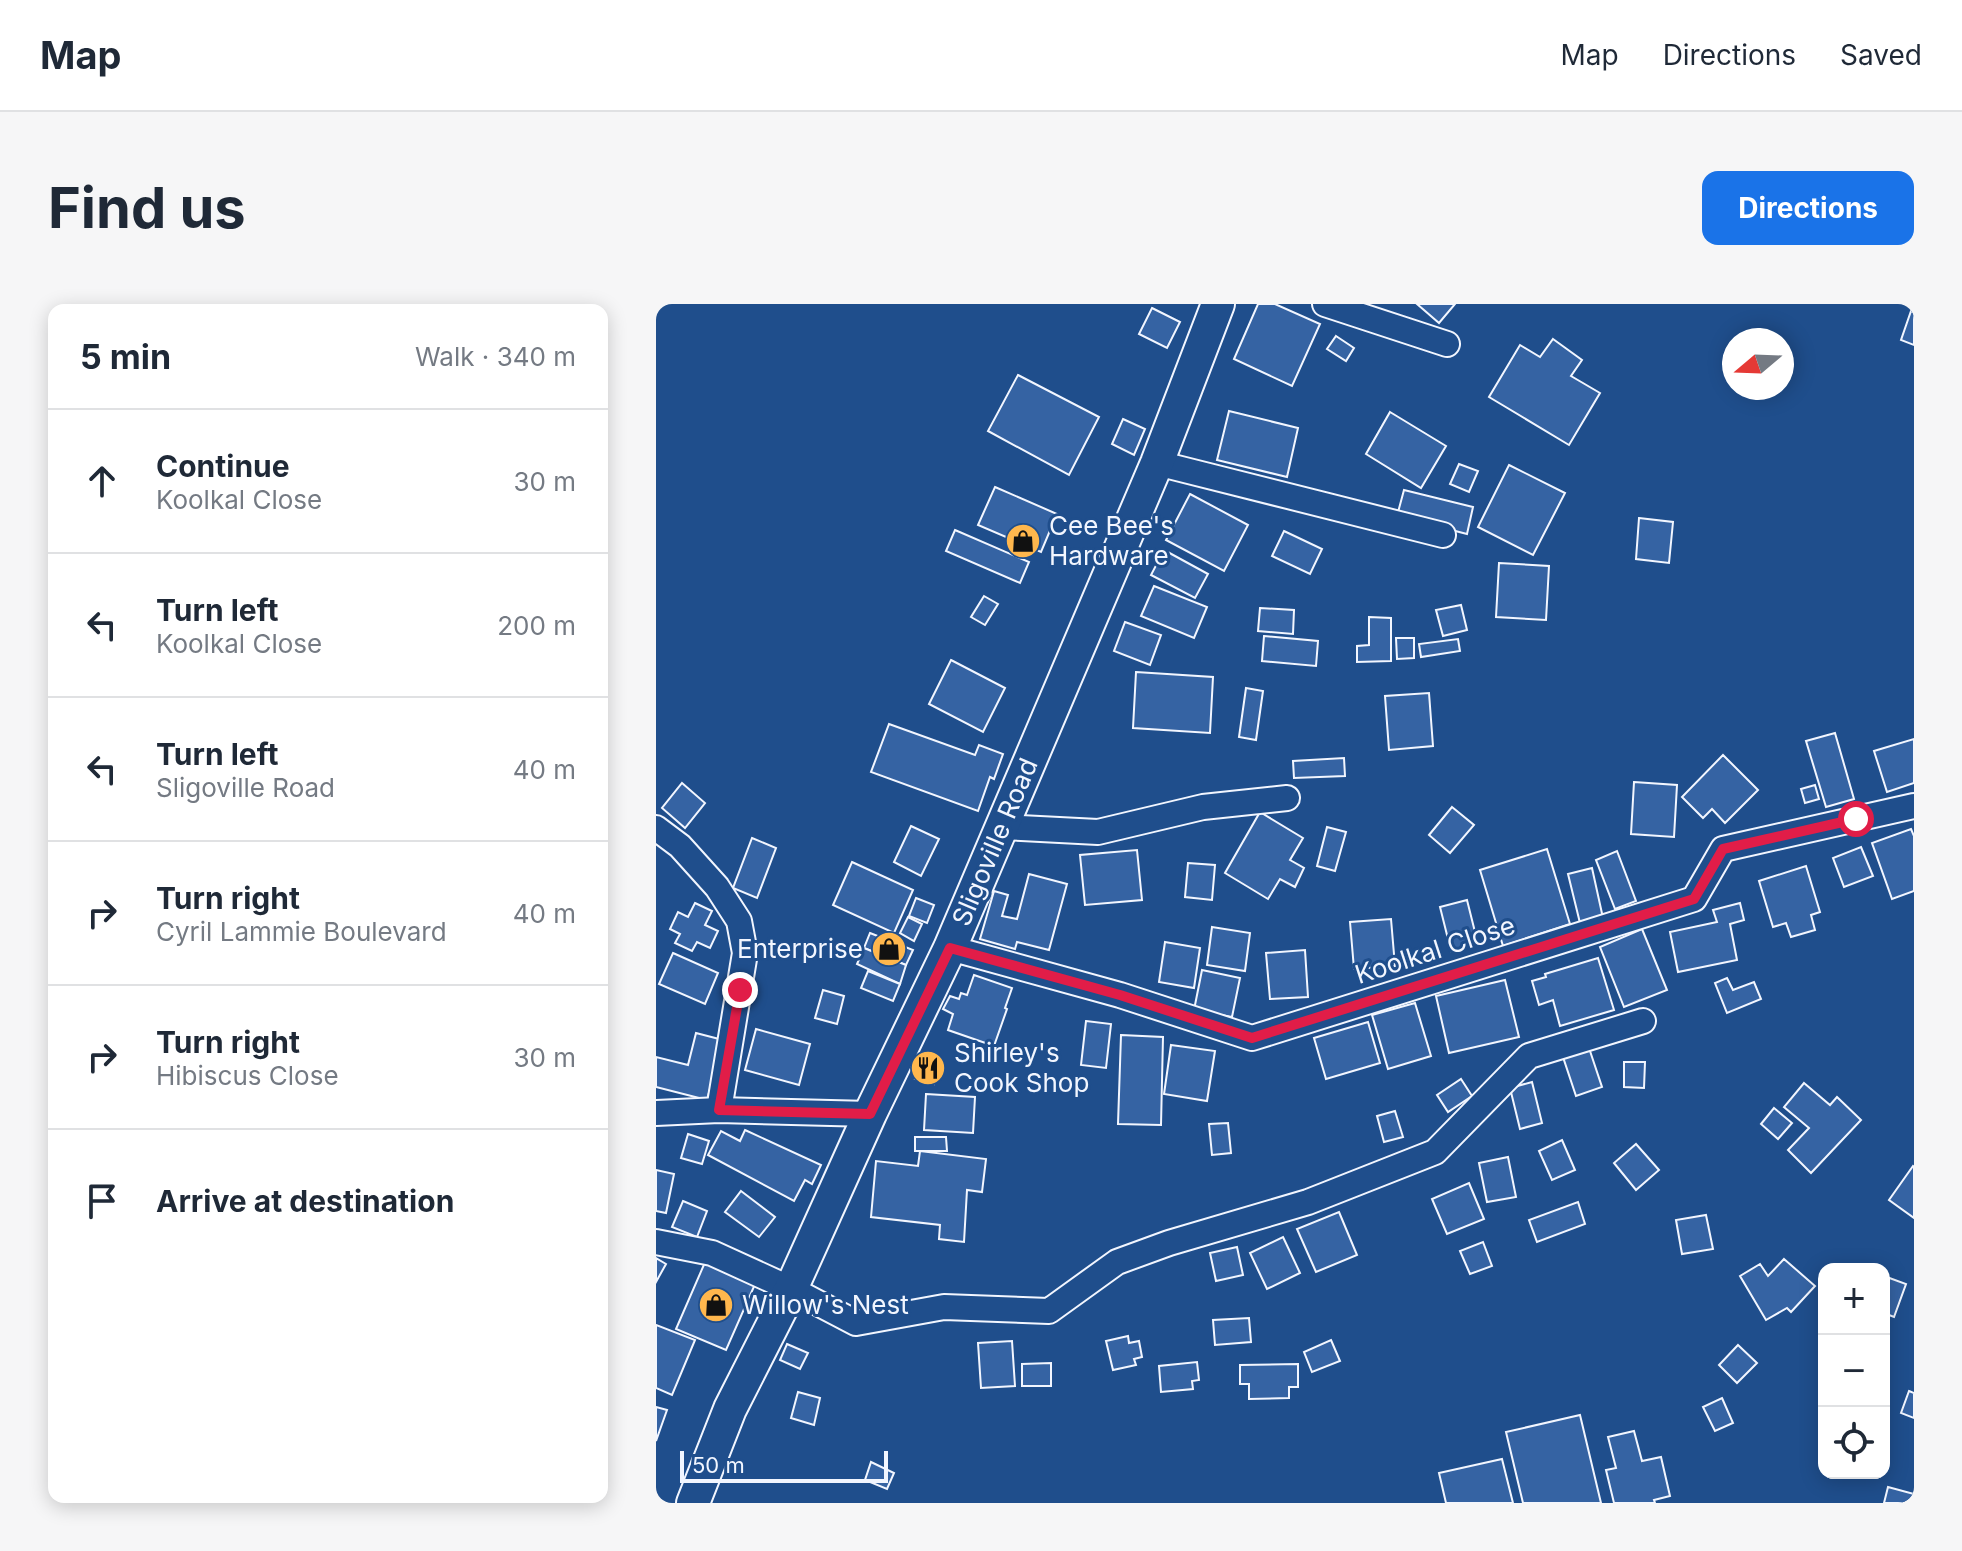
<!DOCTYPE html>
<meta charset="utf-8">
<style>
:root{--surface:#fff;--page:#f6f6f7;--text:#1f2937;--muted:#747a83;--line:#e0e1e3;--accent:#1a73e8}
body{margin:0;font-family:Inter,sans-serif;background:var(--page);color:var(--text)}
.controls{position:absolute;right:24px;bottom:24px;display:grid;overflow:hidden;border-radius:16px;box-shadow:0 4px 20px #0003}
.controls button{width:72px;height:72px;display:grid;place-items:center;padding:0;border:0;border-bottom:2px solid var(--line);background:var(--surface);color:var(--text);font:40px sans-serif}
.compass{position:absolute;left:1066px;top:24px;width:72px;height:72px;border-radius:50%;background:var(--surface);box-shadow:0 4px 20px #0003;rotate:251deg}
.scale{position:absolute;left:24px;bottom:20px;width:208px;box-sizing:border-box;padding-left:8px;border:4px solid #f2f6ff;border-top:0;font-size:22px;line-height:28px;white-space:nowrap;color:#f2f6ff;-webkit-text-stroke:6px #1f4e8c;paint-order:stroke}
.stop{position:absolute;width:24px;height:24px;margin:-18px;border:6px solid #e11d48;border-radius:50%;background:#fff}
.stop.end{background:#e11d48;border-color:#fff;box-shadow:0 2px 8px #0008}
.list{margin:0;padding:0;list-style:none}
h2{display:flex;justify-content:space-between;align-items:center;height:104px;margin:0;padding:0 32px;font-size:34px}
h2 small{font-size:26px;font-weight:400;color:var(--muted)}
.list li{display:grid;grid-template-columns:52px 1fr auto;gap:24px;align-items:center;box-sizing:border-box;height:144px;padding:0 32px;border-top:2px solid var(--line)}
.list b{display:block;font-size:30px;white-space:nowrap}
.list p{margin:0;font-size:26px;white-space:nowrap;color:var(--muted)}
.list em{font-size:26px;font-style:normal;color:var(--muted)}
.icon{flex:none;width:44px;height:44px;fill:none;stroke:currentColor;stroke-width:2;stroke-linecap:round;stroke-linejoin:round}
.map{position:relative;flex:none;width:1258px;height:1199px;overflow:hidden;border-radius:16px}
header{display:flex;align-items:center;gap:48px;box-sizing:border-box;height:112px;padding:0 40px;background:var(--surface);border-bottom:2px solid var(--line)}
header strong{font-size:38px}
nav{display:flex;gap:44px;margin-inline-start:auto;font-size:28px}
.intro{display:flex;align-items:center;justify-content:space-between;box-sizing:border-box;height:192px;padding:0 48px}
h1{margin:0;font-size:56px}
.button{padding:20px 36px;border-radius:16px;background:var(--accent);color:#fff;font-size:28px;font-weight:700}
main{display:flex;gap:48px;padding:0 48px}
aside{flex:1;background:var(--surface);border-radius:16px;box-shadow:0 4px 20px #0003}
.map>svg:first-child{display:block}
.building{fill:#3563a3;stroke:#f2f6ff;stroke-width:2}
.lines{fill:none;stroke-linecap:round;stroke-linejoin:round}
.minor-casing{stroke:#f2f6ff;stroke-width:28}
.tertiary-casing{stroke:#f2f6ff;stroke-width:36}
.minor{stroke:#1f4e8c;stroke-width:24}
.tertiary{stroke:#1f4e8c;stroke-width:32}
.route{stroke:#e11d48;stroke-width:10}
.labels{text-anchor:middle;stroke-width:6;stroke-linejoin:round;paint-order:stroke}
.poi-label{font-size:26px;fill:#f2f6ff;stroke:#1f4e8c;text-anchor:start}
.street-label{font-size:26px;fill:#f2f6ff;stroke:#1f4e8c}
</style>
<header>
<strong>Map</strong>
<nav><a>Map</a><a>Directions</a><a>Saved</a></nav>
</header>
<div class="intro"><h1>Find us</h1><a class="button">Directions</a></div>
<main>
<aside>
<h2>5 min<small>Walk · 340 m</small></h2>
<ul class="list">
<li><svg class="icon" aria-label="ahead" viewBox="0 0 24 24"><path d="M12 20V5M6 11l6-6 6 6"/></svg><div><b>Continue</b><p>Koolkal Close</p></div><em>30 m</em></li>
<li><svg class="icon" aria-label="left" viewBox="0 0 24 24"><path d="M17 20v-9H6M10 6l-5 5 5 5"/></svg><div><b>Turn left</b><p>Koolkal Close</p></div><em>200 m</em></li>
<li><svg class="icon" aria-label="left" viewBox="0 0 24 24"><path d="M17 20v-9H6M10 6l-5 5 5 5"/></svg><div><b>Turn left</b><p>Sligoville Road</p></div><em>40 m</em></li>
<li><svg class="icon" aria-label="right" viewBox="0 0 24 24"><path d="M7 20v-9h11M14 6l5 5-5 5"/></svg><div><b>Turn right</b><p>Cyril Lammie Boulevard</p></div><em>40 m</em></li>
<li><svg class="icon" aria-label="right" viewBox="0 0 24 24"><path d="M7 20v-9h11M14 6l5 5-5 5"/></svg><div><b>Turn right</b><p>Hibiscus Close</p></div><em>30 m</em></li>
<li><svg class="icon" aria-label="arrive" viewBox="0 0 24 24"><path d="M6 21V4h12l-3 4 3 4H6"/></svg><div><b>Arrive at destination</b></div></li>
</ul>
</aside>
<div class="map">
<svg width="1258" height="1199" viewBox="0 0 1258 1199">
<rect width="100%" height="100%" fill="#1f4e8c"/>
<g class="building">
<path d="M602,0H619L664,20L636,82L578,55Z"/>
<path d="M761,0H799L783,19Z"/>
<path d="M496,4L524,18L511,44L483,30Z"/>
<path d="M1255,7L1258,8V41L1245,36Z"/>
<path d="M680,32L698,44L690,57L671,45Z"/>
<path d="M897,35L926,56L915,72L944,89L913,141L833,93L864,41L884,53Z"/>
<path d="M362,71L443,113L413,171L332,127Z"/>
<path d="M573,107L642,124L631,173L561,156Z"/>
<path d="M734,108L790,142L765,184L710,150Z"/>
<path d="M467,115L489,125L478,151L456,140Z"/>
<path d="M803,160L822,167L813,188L794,180Z"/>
<path d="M853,161L909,189L877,251L822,223Z"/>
<path d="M339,183L401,210L385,248L322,221Z"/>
<path d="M748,186L817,203L811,230L741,212Z"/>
<path d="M534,190L592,221L568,267L510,236Z"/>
<path d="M983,214L1017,218L1013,259L980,255Z"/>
<path d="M299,226L373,258L364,279L290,247Z"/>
<path d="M628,227L666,245L654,270L616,252Z"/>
<path d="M508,246L552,270L539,294L495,271Z"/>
<path d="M843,259L893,262L890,316L840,313Z"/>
<path d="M498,282L551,303L538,334L485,312Z"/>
<path d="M328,292L342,300L329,321L315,313Z"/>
<path d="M805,301L811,326L787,332L780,306Z"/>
<path d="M604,304L638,306L637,330L602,327Z"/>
<path d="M713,313L735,314V357L701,358V342L713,341Z"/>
<path d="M469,318L505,331L494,361L458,347Z"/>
<path d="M608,332L662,337L660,362L606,357Z"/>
<path d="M740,334H758V354L741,355Z"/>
<path d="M802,335L804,347L765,353L763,340Z"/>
<path d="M295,356L349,384L327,428L273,400Z"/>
<path d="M480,368L557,373L554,429L477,424Z"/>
<path d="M590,384L607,387L600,436L583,433Z"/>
<path d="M773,389L777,442L733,446L729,392Z"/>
<path d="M233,420L319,451L323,441L347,450L338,475L334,473L322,507L215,468Z"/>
<path d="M1179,429L1198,495L1170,503L1150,437Z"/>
<path d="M1258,435V479L1231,488L1218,447Z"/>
<path d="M1067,451L1102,486L1069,519L1056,505L1047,514L1026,493Z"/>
<path d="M688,454L689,472L638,474L637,457Z"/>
<path d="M978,478L1021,481L1018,533L975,530Z"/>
<path d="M26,479L49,499L29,524L6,504Z"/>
<path d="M1159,481L1163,495L1149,499L1145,485Z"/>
<path d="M796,503L818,521L794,549L773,531Z"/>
<path d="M604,508L647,534L634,556L648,564L639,583L624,575L612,595L569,569Z"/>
<path d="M255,522L283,535L265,572L238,558Z"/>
<path d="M671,523L690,528L679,567L661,562Z"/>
<path d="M1255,525L1258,532V587L1236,595L1216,539Z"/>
<path d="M96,534L120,544L101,594L77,584Z"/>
<path d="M1205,543L1217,572L1188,583L1177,554Z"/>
<path d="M891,545L914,620L847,642L824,566Z"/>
<path d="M481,546L486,596L429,601L424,551Z"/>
<path d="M961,547L980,597L959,605L940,556Z"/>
<path d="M196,558L257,586L238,629L177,601Z"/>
<path d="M532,559L559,561L556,596L529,593Z"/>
<path d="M1150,562L1164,608L1155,611L1159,626L1135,633L1130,619L1117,623L1103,577Z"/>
<path d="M936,564L947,614L924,619L912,570Z"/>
<path d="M373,570L411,580L393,646L361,638L359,645L324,635L338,587L352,591L346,612L361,615Z"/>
<path d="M260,594L278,601L271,619L253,612Z"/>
<path d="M811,596L822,640L795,647L784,603Z"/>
<path d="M39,599L56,607L49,621L62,627L54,644L41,638L36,647L19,639L24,630L14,625L22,608L32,613Z"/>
<path d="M1084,599L1088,616L1074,620L1081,656L1022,668L1014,628L1061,618L1057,606Z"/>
<path d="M252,613L266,620L258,637L244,629Z"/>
<path d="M735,615L739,662L698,665L694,618Z"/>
<path d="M556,623L594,629L589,667L551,661Z"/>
<path d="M986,625L1011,686L968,703L944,643Z"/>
<path d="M214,629L257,646L250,661L208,644Z"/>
<path d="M509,638L544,644L538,684L503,678Z"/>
<path d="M208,644L250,661L244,680L201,660Z"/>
<path d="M649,646L652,693L614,695L610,649Z"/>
<path d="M17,649L62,669L49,700L3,680Z"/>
<path d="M942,654L958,706L904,722L897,696L883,701L876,677L890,673L889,670Z"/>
<path d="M546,666L584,674L576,713L538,706Z"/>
<path d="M212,667L244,680L237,697L205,684Z"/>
<path d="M318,671L356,684L349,704L351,705L338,742L292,726L297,710L287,705L294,692L303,695L305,689L311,691Z"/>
<path d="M1071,674L1077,686L1098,678L1105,695L1071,709L1059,679Z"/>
<path d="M849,676L863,733L793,749L780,692Z"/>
<path d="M167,686L188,692L181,720L159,714Z"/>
<path d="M759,699L775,752L732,765L716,711Z"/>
<path d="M430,717L455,720L450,764L425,761Z"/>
<path d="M712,718L724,759L670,775L658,734Z"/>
<path d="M100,725L154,740L143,781L89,766Z"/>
<path d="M40,729L67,736L51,796L0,783V753L32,761Z"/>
<path d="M465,731L507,733L505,821L462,820Z"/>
<path d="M515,741L559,747L551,797L508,790Z"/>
<path d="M933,744L946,783L920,792L907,753Z"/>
<path d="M265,749L284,754L278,780L259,775Z"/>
<path d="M968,758H989L988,784L968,783Z"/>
<path d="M805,775L816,792L792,808L781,791Z"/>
<path d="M876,778L886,819L864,825L854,784Z"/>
<path d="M1148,779L1174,801L1181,793L1205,816L1155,869L1132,846L1153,824L1128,803Z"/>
<path d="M270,790L319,793L317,829L268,826Z"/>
<path d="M1118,804L1136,819L1122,835L1105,820Z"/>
<path d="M739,807L747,833L728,838L721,812Z"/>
<path d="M572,819L575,849L556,851L553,820Z"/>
<path d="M89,826L165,861L156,880L149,876L138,897L52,851L65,827L84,837Z"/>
<path d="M32,830L53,837L46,860L25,854Z"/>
<path d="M259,833H290L291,847H259Z"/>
<path d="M906,836L919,866L896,876L883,847Z"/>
<path d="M980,840L1003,866L980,886L958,859Z"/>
<path d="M264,847L330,855L326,888L311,886L308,938L283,935L284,921L215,913L220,857L262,862Z"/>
<path d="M852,853L860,893L831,898L823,859Z"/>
<path d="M1257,862L1258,863V914L1233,896Z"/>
<path d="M0,866L18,870L10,909L0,907Z"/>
<path d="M813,879L828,915L791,930L776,895Z"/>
<path d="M85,887L119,913L103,933L69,908Z"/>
<path d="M27,897L51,907L41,933L16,923Z"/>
<path d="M922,898L929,920L881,938L873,916Z"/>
<path d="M683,908L701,951L660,968L641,925Z"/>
<path d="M1050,911L1057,945L1026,950L1020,916Z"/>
<path d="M627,933L644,969L611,985L594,949Z"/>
<path d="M827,938L836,962L814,970L804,947Z"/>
<path d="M581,943L587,971L560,977L554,949Z"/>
<path d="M0,954L10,960L0,978Z"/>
<path d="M1128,955L1159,982L1135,1008L1131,1004L1110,1016L1084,972L1104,960L1112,972Z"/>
<path d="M50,956L100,978L70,1046L20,1025Z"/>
<path d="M1228,972L1250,980L1238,1013L1228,1009Z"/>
<path d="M593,1014L595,1038L559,1041L557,1016Z"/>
<path d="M0,1021L39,1036L16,1091L0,1084Z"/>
<path d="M472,1032L473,1039L483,1037L486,1053L478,1055L480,1061L457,1066L450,1037Z"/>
<path d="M675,1036L684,1057L656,1068L648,1048Z"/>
<path d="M356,1037L359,1082L325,1084L322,1039Z"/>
<path d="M131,1040L152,1049L144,1065L124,1056Z"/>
<path d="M1082,1041L1101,1059L1081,1079L1063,1061Z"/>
<path d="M541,1058L543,1076L536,1077L537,1085L505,1088L503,1062Z"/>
<path d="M395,1059V1082H366V1060Z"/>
<path d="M642,1060V1083H633V1094L593,1095V1080H584V1061Z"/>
<path d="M1253,1087L1258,1089V1114L1245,1109Z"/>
<path d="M142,1088L164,1094L158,1121L135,1114Z"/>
<path d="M1066,1094L1077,1119L1059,1127L1047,1103Z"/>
<path d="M0,1103L11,1106L0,1137Z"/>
<path d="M924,1111L945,1199H867L850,1128Z"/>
<path d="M978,1127L986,1157L1005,1153L1014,1192L998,1196L999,1199H958L950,1166L960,1164L952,1133Z"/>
<path d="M846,1155L857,1199H790L783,1169Z"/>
<path d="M215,1158L238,1169L231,1185L209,1176Z"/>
<path d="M1232,1183L1258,1190V1199H1228Z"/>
</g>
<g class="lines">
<g class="minor-casing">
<g id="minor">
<path d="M669,0L791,40"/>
<path d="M501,159L787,231"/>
<path d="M346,523L442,528L547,503L631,494"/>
<path d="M0,524L24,542L61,583L83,617L89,649L63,806"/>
<path d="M294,644L464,691L596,734L1038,595L1067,545L1258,502"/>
<path d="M0,809L63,806L214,810"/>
<path d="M0,938L56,949L135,985L200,1019L288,1003L393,1007L461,958L513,939L652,898L779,848L873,752L987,717"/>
</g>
</g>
<g class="tertiary-casing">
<path id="tertiary" d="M37,1199L74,1105L135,985L214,810L294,644L501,159L562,0"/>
</g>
<use href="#minor" class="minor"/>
<use href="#tertiary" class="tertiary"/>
</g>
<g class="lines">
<path class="route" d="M84,686L63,806L214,810L294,644L464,691L596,734L1038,595L1067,545L1200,515"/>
</g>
<defs>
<g id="shop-disc" transform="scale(1.8)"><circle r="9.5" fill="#ffb74d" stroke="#1f4e8c"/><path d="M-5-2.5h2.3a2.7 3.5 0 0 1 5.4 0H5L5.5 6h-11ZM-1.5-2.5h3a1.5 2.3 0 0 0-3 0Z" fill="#111"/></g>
<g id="restaurant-disc" transform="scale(1.8)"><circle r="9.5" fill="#ffb74d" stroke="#1f4e8c"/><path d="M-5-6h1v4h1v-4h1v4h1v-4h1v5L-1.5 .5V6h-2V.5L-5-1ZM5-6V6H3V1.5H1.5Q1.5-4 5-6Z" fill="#111"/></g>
</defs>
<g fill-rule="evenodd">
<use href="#shop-disc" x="367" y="237"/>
<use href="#shop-disc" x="233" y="645"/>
<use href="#restaurant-disc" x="272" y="764"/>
<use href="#shop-disc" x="60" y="1001"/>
</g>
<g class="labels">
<g class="poi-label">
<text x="393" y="231">Cee Bee's<tspan x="393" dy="30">Hardware</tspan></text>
<text x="207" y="654" text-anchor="end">Enterprise</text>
<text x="298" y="758">Shirley's<tspan x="298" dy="30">Cook Shop</tspan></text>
<text x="86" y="1010">Willow's Nest</text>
</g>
<g class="street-label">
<text transform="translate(339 538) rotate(-67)" y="9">Sligoville Road</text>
<text transform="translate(779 646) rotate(-18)" y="9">Koolkal Close</text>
</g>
</g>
</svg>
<div class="controls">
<button>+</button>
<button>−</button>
<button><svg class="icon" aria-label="locate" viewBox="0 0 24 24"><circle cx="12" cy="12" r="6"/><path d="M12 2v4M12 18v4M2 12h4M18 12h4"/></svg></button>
</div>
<svg class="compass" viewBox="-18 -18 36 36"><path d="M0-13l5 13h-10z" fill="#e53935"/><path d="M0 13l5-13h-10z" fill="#747a83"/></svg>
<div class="scale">50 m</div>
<div class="stop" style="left:1200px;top:515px"></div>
<div class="stop end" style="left:84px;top:686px"></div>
</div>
</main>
